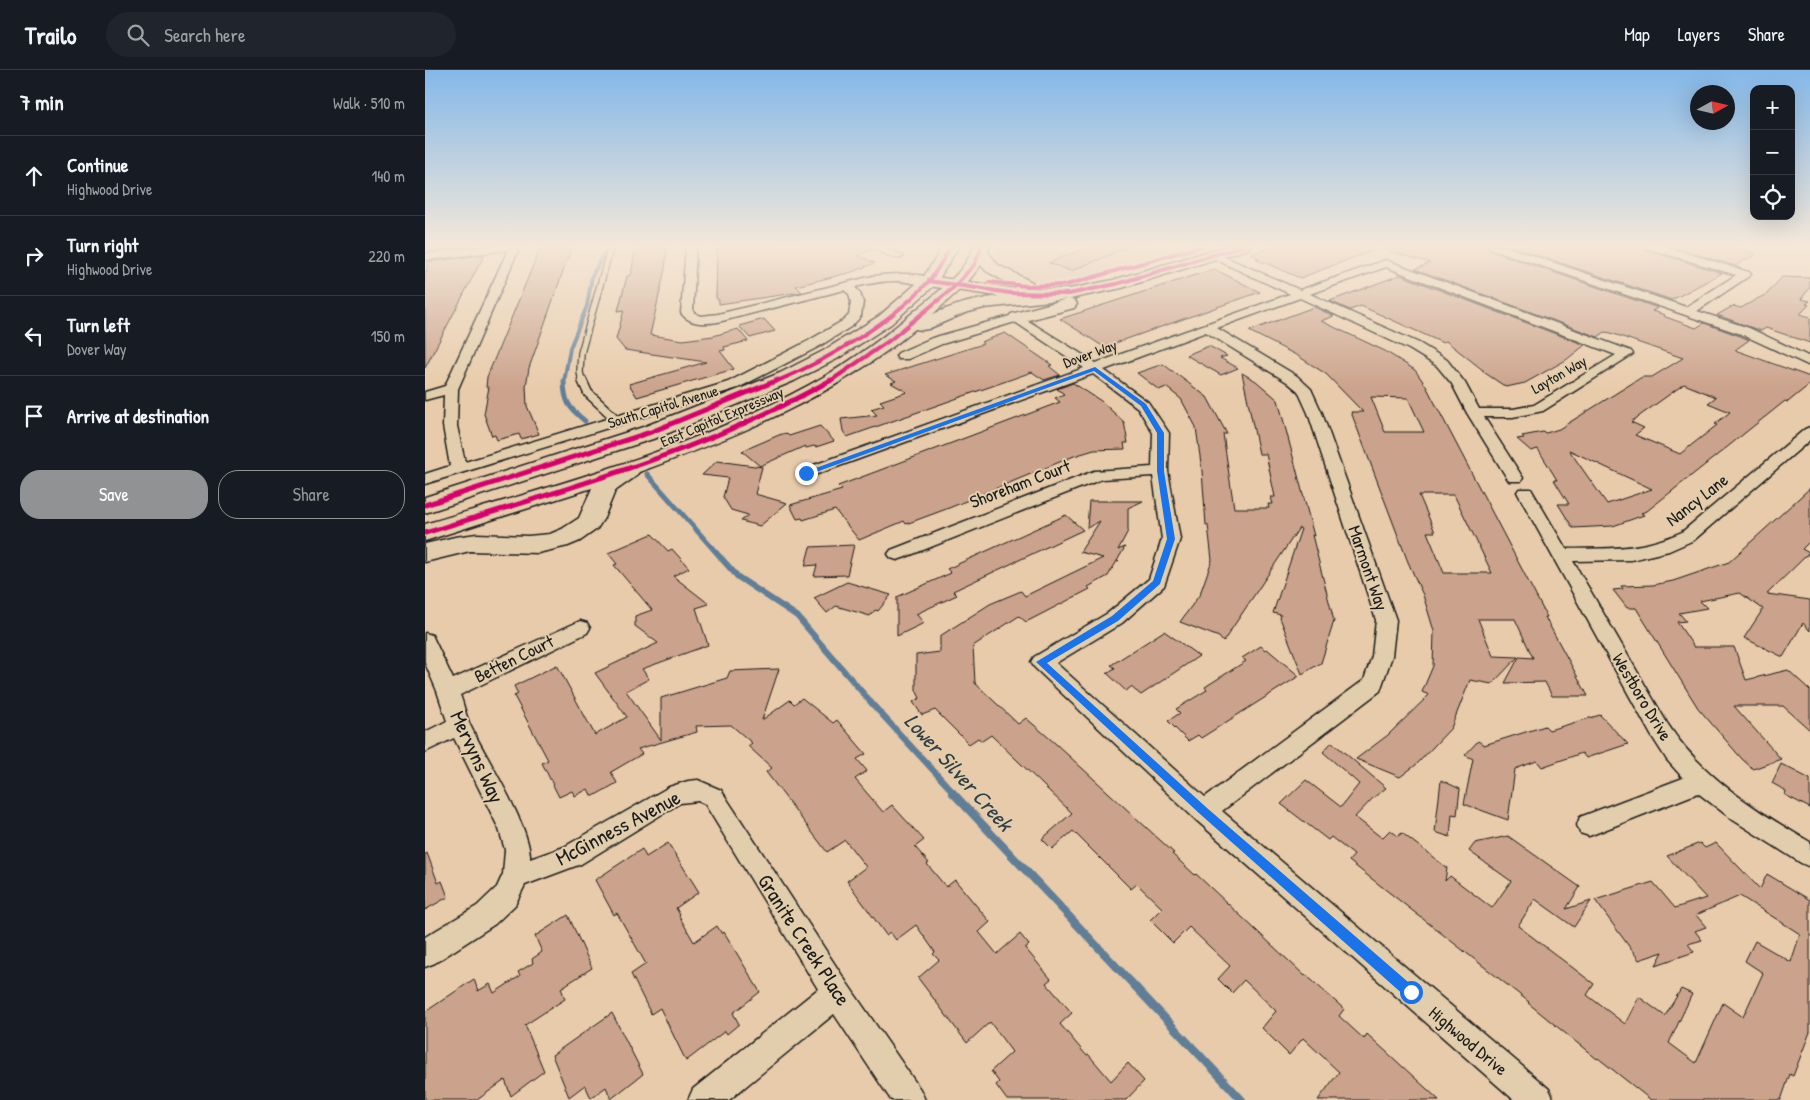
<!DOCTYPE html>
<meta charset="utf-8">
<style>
:root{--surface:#171b24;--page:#20242c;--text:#f1f3f6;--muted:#9ea1a6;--line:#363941;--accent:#919294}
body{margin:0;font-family:"Patrick Hand",sans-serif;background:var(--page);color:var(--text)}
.controls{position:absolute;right:15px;top:15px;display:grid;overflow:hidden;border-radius:10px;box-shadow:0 5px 20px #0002}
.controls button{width:45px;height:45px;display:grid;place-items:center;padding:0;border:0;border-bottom:1px solid var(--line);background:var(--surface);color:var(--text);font:25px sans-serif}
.compass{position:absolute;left:1265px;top:15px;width:45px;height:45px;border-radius:50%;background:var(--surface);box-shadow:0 5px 20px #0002;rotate:82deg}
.stop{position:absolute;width:15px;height:15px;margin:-11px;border:4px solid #1a73e8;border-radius:50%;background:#fff}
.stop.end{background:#1a73e8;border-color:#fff;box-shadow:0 1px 5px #0008}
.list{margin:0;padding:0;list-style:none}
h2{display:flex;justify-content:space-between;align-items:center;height:65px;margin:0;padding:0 20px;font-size:21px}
h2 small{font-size:16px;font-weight:400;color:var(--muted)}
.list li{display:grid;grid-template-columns:32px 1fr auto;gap:15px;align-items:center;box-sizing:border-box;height:80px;padding:0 20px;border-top:1px solid var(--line)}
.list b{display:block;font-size:19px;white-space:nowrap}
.list p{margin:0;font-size:16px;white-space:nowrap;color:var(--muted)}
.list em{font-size:16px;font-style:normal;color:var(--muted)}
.actions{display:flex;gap:10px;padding:15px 20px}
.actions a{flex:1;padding:11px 0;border:1px solid var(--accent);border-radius:20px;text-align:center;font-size:18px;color:var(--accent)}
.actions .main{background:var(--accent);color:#fff}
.icon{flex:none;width:28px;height:28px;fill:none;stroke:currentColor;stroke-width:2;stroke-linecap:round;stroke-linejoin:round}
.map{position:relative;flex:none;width:1385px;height:1030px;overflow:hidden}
header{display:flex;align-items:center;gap:30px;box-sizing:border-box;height:70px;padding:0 25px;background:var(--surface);border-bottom:1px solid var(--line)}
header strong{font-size:24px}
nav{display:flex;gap:28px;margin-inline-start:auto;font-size:18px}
.search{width:350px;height:45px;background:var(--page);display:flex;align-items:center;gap:12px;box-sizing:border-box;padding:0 18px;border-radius:28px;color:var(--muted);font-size:19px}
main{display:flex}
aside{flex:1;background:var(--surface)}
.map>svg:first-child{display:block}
.built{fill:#dbbc9e}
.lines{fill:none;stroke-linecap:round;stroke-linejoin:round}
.stream-far3{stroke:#617e98;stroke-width:4}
.stream-far2{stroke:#617e98;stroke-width:5}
.stream-far1{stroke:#617e98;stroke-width:6}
.stream{stroke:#617e98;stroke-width:8}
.building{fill:#cba28b;stroke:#1c1c1c;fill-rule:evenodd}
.lane-far1-casing{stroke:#1c1c1c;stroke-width:8}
.lane-casing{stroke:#1c1c1c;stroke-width:11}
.street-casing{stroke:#1c1c1c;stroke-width:3}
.primary-casing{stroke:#1c1c1c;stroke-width:3}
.highway-casing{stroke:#1c1c1c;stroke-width:3}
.lane-far1{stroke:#e2ceac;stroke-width:5.5}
.lane{stroke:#e2ceac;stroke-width:8}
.street{fill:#e2ceac;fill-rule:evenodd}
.primary{fill:#e2ceac;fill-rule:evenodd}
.highway{fill:#e2ceac;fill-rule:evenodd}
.cycleway-far1-casing{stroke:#e2ceac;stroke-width:5.5}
.cycleway-casing{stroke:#e2ceac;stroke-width:8}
.cycleway-far1{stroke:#d6006c;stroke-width:4}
.cycleway{stroke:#d6006c;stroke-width:5}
.route{fill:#1a73e8}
.labels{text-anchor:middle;stroke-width:4;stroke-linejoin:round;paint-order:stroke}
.far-street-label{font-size:15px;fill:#1c1c1c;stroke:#e2ceac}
.street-label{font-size:18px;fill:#1c1c1c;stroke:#e2ceac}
.near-street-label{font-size:21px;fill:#1c1c1c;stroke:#e2ceac}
.near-water-label{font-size:22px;font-style:italic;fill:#333d45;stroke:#e2ceac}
</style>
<header>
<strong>Trailo</strong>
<div class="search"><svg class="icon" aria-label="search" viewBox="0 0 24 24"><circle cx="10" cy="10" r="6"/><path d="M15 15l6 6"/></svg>Search here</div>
<nav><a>Map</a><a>Layers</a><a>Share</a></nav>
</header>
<main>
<aside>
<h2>7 min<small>Walk · 510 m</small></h2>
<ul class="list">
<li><svg class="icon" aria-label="ahead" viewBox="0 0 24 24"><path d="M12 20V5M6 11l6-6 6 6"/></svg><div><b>Continue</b><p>Highwood Drive</p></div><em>140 m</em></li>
<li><svg class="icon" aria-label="right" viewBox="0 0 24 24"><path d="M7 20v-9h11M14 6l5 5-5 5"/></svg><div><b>Turn right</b><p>Highwood Drive</p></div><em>220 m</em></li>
<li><svg class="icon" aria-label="left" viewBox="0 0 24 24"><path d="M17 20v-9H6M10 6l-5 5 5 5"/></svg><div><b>Turn left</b><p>Dover Way</p></div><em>150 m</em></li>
<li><svg class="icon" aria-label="arrive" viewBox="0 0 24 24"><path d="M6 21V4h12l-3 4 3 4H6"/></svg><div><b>Arrive at destination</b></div></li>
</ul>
<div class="actions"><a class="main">Save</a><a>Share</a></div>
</aside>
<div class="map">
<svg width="1385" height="1030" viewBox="0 0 1385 1030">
<rect width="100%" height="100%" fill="#e8cbaa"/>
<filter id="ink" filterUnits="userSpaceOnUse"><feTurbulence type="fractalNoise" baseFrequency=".02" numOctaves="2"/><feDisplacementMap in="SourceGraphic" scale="10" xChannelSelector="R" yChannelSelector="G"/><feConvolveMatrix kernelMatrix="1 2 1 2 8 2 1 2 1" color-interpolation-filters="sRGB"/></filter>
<g filter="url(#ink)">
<path class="built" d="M575,176H727L743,181L659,206L625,211L598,209L580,203L570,191Z"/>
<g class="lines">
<path class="stream-far3" d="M139,312L145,278L162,236L167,206L183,176"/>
<g class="stream-far2">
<path d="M139,310C139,332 144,338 160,351"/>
<path d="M222,404L297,489"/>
</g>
<path class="stream-far1" d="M296,488L313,507L372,546L449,636L529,723"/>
<path class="stream" d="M527,722L817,1030"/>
</g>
<g class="building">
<path d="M1,176H46L1,182Z"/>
<path d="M116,176H147L104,298L101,316L102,336L114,364L96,369L94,364L72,370L70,365L67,366L59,344L64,317H61L62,307Z"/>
<path d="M211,176H242L240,199L225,265L258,270L288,266L313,259L323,271L299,277L300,280L295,281L309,299L212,327L204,314L281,292L200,280L191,269L199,240L193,241L202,206L206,205Z"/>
<path d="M292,176H441L447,180L432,185L450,193L427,202L371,216L377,222L294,234V230L291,228Z"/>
<path d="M664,176H706L646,201L624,193Z"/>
<path d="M851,176H952V179L875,208L831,189L834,188L826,184Z"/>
<path d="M962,176H1061L1063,180L1233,238L1227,241L1240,245L1238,246L1271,258L1279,253L1315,266L1324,270L1310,280L1385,307V314L1363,332L1360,331L1222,441L1216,443L1219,445L1188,456L1148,458L1133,434H1144L1129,410H1132L1113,379L1106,381L1092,369L1099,368L1097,366L1118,362L1121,363L1134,359L1217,307H1227L1258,288L1186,263L1180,262L1173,267L990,199L1005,193L961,180ZM1259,314L1291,327L1283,333L1305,342L1290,354L1292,355L1255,384L1210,365L1219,358L1206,352ZM1144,380L1227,419L1182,434Z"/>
<path d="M1085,176H1219L1221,180L1297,203L1247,230Z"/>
<path d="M1245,176H1306L1331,184L1310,196Z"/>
<path d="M60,185L54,195L0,298V201L2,203V192Z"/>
<path d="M789,199L835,222L679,277L635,249Z"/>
<path d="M975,205L1160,275L1141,290L1100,313L1081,317L1057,301H1059L1021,271L1018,273L936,236L925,240L905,231Z"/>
<path d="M1357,207L1385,208V218L1376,229L1385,231L1381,234L1384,235L1375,244L1385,247V273L1341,258L1336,261L1292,245L1308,236L1316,238L1332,229L1342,224Z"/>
<path d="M889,237L909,246L896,251L960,281L990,300L1001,316L1122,547H1120L1163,626H1127L1120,612L1080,613L1094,587L1108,588L1090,549H1053L1068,586L1093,587L1067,614L1045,610L1026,658L992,694L975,707L931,689L963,665L1004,625L997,622L1008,596L1009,561L998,525L983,492L926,342H938L901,304L873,286L824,261ZM946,327L983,328L999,362H960ZM994,425H1029L1067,503H1019L1002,462H1010Z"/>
<path d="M339,249L350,261L325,268L314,256Z"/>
<path d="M580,263L627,295L624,296L635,305L619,310L607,302L422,367L418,361L416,349L452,345L446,339L459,335L455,331L482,322L466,313L471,311L460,305L558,274L556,272Z"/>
<path d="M784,276L802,286L795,288L813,298L796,305L761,285Z"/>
<path d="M738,294L782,327L802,364H798L809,438H844L843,434H848L846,427H850L841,384H834L817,303L831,311L853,330L889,466L887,465L909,551L896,593L877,604L855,548L856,545L848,543L876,459L874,458L798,572L794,567L755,552L775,524L787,490L783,455H781L777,401L771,357L756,329L741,317L734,320L712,303Z"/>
<path d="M648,313L676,331L699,352L703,373H699L700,379L669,380L649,386L524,438L481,454L479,451L434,470L410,440L378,450L377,448L372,449L365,435L417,420L413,416L635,332L630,328L639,324L632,319Z"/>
<path d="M395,356L409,371L391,377L389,376L381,378L380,376L335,396L317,381L354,365L361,363L364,366Z"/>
<path d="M292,391L337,397L330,424L362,433L335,456L316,451L323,445L306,440L298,427L303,408L277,405Z"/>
<path d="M1385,418V471L1377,479L1384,483L1342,524L1385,530V561L1378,553L1358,587L1319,568L1338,539L1315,523L1275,531L1282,538L1254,543L1261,551L1252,552L1269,577H1309L1321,610L1363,600L1385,620V660L1358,636H1309L1356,689L1328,699L1317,689L1273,638L1211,538H1202L1188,520L1198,519L1196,516L1228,515L1248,511L1304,492Z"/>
<path d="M664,431H718L703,438V461L693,480L700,477L692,491L694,492L692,491L683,506L663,517L665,519L601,552L594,546L548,576L550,613L593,654L601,648L631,674L749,783L747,784L770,805L771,804L880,906L881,905L919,939L914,946L939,969L942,964L1014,1030H893L914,1002L878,968L864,985L837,958L851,941L819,910L807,923L793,909L805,896L764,857L748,873L725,850L737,838L712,814L706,819L648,761L627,779L617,769L647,743L566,665L557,671L553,668L544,674L510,640L497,645L488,632L495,628L491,620V585L515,582V566L565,534L596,521L600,526L678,488L655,482L675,451L662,458Z"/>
<path d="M641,445L658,460L528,521L532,525L491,544L499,553L472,566V527L526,503L522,499Z"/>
<path d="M227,464L243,481L247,479L264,498L248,506L284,534L271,538L283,575L217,599L224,609L201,621L236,670V628L302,608L305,601L354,599L337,650L365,630L369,634L377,628L408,653L412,650L441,684L432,689L442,701L430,709L458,742L467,735L499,770L490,777L504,793L502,794L521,817L530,810L565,852L554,862L572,884L595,864L604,875L600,878L626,909L621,913L647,943L635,954L661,985L663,984L686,1011L703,993L719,1011L701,1030H582L571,1015L574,1012L566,1001L587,982L565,952L542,973L493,908L514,890L508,884L510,882L491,855L471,870L465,862L461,865L422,811L441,797L420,770L402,782L341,702L347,698L323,676L327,673L306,655L271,656L272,662L213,679L217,684L186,702L192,713L167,727L163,719L150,726L147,721L134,727L117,693L123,690L89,626L93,624L89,616L132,595L170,665L202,647L170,603L233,573L210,556V546L227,540L189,495L192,494L183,483Z"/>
<path d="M429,475L422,505L389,506L392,495L380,496L385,477Z"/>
<path d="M422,512L466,525L453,541L450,540L445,546L411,536L402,543L389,528Z"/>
<path d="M739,561L774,586L716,625L706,617L701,621L682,603L690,598L686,595Z"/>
<path d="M836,576L840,580L842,579L874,606L776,668L773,665L763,671L743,651L755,643L751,639L782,620L780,617L821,591L817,588Z"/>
<path d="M1175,645L1203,674L1161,688L1157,683L1117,697L1112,691L1090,699L1083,750L1039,734L1048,689L1040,685L1053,671L1059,675L1120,656L1124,660Z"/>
<path d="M907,672L961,718L948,728L930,747L957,768L965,760L973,766L977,763L1022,798L1020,811L1025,806L1067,838L1086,811L1044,781L1050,773L1083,766L1155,817L1141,839L1166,831L1149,857L1110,829L1093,856L1169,914L1162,925L1200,954L1214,927L1240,946L1256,919L1267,924L1244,973L1271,993L1298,933L1318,947L1338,903L1320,891L1330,871L1366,892L1375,864L1315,826L1271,845L1281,857L1270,861L1277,870L1263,874L1269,882L1231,895L1238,882L1214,890L1170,830L1228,812L1250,838L1281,828L1242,786L1275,773L1280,778L1291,773L1335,819L1342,804L1385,830V962L1368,1006L1365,1004L1356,1030H1226L1173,988L1172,989L1103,933L1104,932L924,791L929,785L906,767L903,770L856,734L881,710L916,737L934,714L898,682Z"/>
<path d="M1356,694L1385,709V738L1360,725L1361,721L1347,713Z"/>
<path d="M1016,710L1035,719L1032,745L1027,744L1025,767L1010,762Z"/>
<path d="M243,773L274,822L251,838L255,845L254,846L269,872L292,856L297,864L299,862L335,922L308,943L314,954L302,964L300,961L261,991L235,938L226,944L206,904L221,894L192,843L189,845L170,810L217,779L221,787Z"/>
<path d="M2,783L13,813L17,811L23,827L0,840V784Z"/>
<path d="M143,845L167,898L136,918L140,929L100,955L119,1001L86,1026L80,1010L52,1030H0V942L49,909L53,921L65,914L69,923L95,906L93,902L108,893L107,889L117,882L110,866Z"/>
<path d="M187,943L218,1004L186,1029L181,1017L166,1028L160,1015L144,1027L127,985Z"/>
</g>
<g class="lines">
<g class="lane-far1-casing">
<path id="lane-far1" d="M157,312L155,302L156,283L186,176"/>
</g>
<g class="lane-casing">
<path id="lane" d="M157,310L163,323L193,351"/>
</g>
<g class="street-casing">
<g id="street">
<path d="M62,176H95L33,319L32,356L40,392L303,312L383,271L419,250L424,245L426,232L424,224L419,220L293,252C279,254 265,255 256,243L261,176H271L268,242L276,246L293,244L448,206C463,204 499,201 510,211C501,219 481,210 470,211C456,211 443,214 430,217L435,223L438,232L436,246L427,256L393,277L313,318L0,414V404L25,396L18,356L19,325L0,330V322L20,316L83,180L0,190V184Z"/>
<path d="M443,176H458L478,186L477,188H469Z"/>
<path d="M1063,176H1079L1261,237L1311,205L1222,178L1221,176H1238L1324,202L1326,204L1324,206L1272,241L1324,258L1385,287V296L1316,264L1064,178Z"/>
<path d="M789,182L875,220L961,190L1206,281L1208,284L1118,341L1088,347H1059L1098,408L1096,411H1084L1082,408L1042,343L1027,314L1012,296L984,279L875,228L792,258L872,306L886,319L897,343L971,550L967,586L955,621L797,741L1124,1019L1129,1030H1089L770,749L609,597L606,592L609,587L683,543L724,509L737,469L728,406L677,409L478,488L472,490L466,488L463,484L466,480L669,401L727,397L728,363L713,338L668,304L387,406H375L373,403L375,400L659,298L590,252L517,274L483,289H473L471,286L473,283L507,268L592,244L671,293L865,224L785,187L784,185L785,183ZM961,197L1191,285L1109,335L1088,339H1054L1040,313L1022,290L994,273L885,224ZM781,262L862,312L873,321L883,343L951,550L947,586L939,610L780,727L631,593L697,553L739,516L755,469L743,401L744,363L723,332L679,300Z"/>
<path d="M1385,357V370L1269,470L1244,481L1206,490L1148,491L1242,653C1277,707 1330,740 1385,772V797L1376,793L1308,750L1273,723L1164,766L1155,763L1152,755L1155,747L1258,708L1242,690L1226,665L1092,422L1094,419H1106L1141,479C1187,478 1214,481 1257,462L1380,359Z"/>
<path d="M155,551L162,553L165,558L162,563L35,625C39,635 41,647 46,657C61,687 107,759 105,789L139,777L244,717L263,711L273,710L296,720L422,913L495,1019L500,1030H466L409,944L304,1030H263L268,1019L393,919L280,734L273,731L255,733L156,794L100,815L90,835L70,854L10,893L0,897V867L52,836L72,817L78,804L80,780L74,759L29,668L0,682V662L22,651L12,621L0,593V563L7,565L28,609Z"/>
</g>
</g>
<g class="primary-casing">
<path id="primary" d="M801,176H826L823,179L697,218L644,229L649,230L652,234L649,238L592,253L586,252L583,248L586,244L642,229L585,228L504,216L498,215L496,211L498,207L504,206L585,218L644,219L688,210Z"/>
</g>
<g class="highway-casing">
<g id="highway">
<path d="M518,176H534L510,215L466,254L412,289L369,311L234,367L0,443V427L218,357L355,303L398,281L454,246L498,208Z"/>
<path d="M549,176H565L563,182L573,195L607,212L609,216L607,220H595L561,201L556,195L541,214L508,244C552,224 597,224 644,219L650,220L653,224L650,228L644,229L559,238L540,243L503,259L497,260L490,259C409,327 312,366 214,402L210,407L190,421L179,448L172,459L155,471L143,476L113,483L45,481L0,492V474L30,467L52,464L103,466L125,464L137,459L154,448L167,418L0,471V454C131,415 281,375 400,306C433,287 463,264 492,239C514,221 539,204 549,176Z"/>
</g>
</g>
<use href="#lane-far1" class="lane-far1"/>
<use href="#lane" class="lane"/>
<use href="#street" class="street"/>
<use href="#primary" class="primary"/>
<use href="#highway" class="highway"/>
<g class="cycleway-far1-casing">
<g id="cycleway-far1">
<path d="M504,211L585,223L644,224L691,214L818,176"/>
<path d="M564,212L601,216L641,215L777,176"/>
<path d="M350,312C401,291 467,252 503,212C512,202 519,187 526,176"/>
<path d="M404,312L465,270L528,218L549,195L557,176"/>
</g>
</g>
<g class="cycleway-casing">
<g id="cycleway">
<path d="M0,435L226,362L353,310"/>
<path d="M0,463C138,420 280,381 406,310"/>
</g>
</g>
<use href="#cycleway-far1" class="cycleway-far1"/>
<use href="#cycleway" class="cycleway"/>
</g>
</g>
<linearGradient id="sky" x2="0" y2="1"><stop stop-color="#84b8e9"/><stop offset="0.55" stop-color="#f5e8d9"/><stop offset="1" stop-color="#f5e8d9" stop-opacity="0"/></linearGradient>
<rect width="1385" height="320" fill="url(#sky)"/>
<path class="route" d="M670,297L721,334L739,363V401L750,469L735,514L693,551L622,593L782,738L990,918L992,922L990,927L986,928L981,927L775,744L611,592L687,546L728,511L742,469L732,401V363L716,336L669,301L383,405L377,403Z"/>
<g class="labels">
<g class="far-street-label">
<text transform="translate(665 284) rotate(-20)" y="5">Dover Way</text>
<text transform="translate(1134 305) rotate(-30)" y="5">Layton Way</text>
<text transform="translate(238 337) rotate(-17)" y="5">South Capitol Avenue</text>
<text transform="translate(297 347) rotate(-23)" y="5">East Capitol Expressway</text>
</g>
<g class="street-label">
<text transform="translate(595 414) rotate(-21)" y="6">Shoreham Court</text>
<text transform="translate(1272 430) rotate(-38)" y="6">Nancy Lane</text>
<text transform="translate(943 498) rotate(71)" y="6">Marmont Way</text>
<text transform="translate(89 589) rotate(-26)" y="6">Betten Court</text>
<text transform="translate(1217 627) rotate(59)" y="6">Westboro Drive</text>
<text transform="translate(1043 971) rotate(40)" y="6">Highwood Drive</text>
</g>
<g class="near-street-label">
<text transform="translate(52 687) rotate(65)" y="7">Mervyns Way</text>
<text transform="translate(193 758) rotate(-28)" y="7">McGinness Avenue</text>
<text transform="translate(379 870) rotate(57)" y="7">Granite Creek Place</text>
</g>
<g class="near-water-label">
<text transform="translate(534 702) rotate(48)" y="8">Lower Silver Creek</text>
</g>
</g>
</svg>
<div class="controls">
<button>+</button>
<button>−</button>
<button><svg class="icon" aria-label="locate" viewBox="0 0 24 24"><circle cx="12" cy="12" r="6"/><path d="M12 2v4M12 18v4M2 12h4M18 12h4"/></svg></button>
</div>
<svg class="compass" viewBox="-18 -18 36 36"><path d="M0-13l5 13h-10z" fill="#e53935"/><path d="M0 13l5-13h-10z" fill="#9ea1a6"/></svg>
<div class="stop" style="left:986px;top:922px"></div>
<div class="stop end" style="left:381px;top:403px"></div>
</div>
</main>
